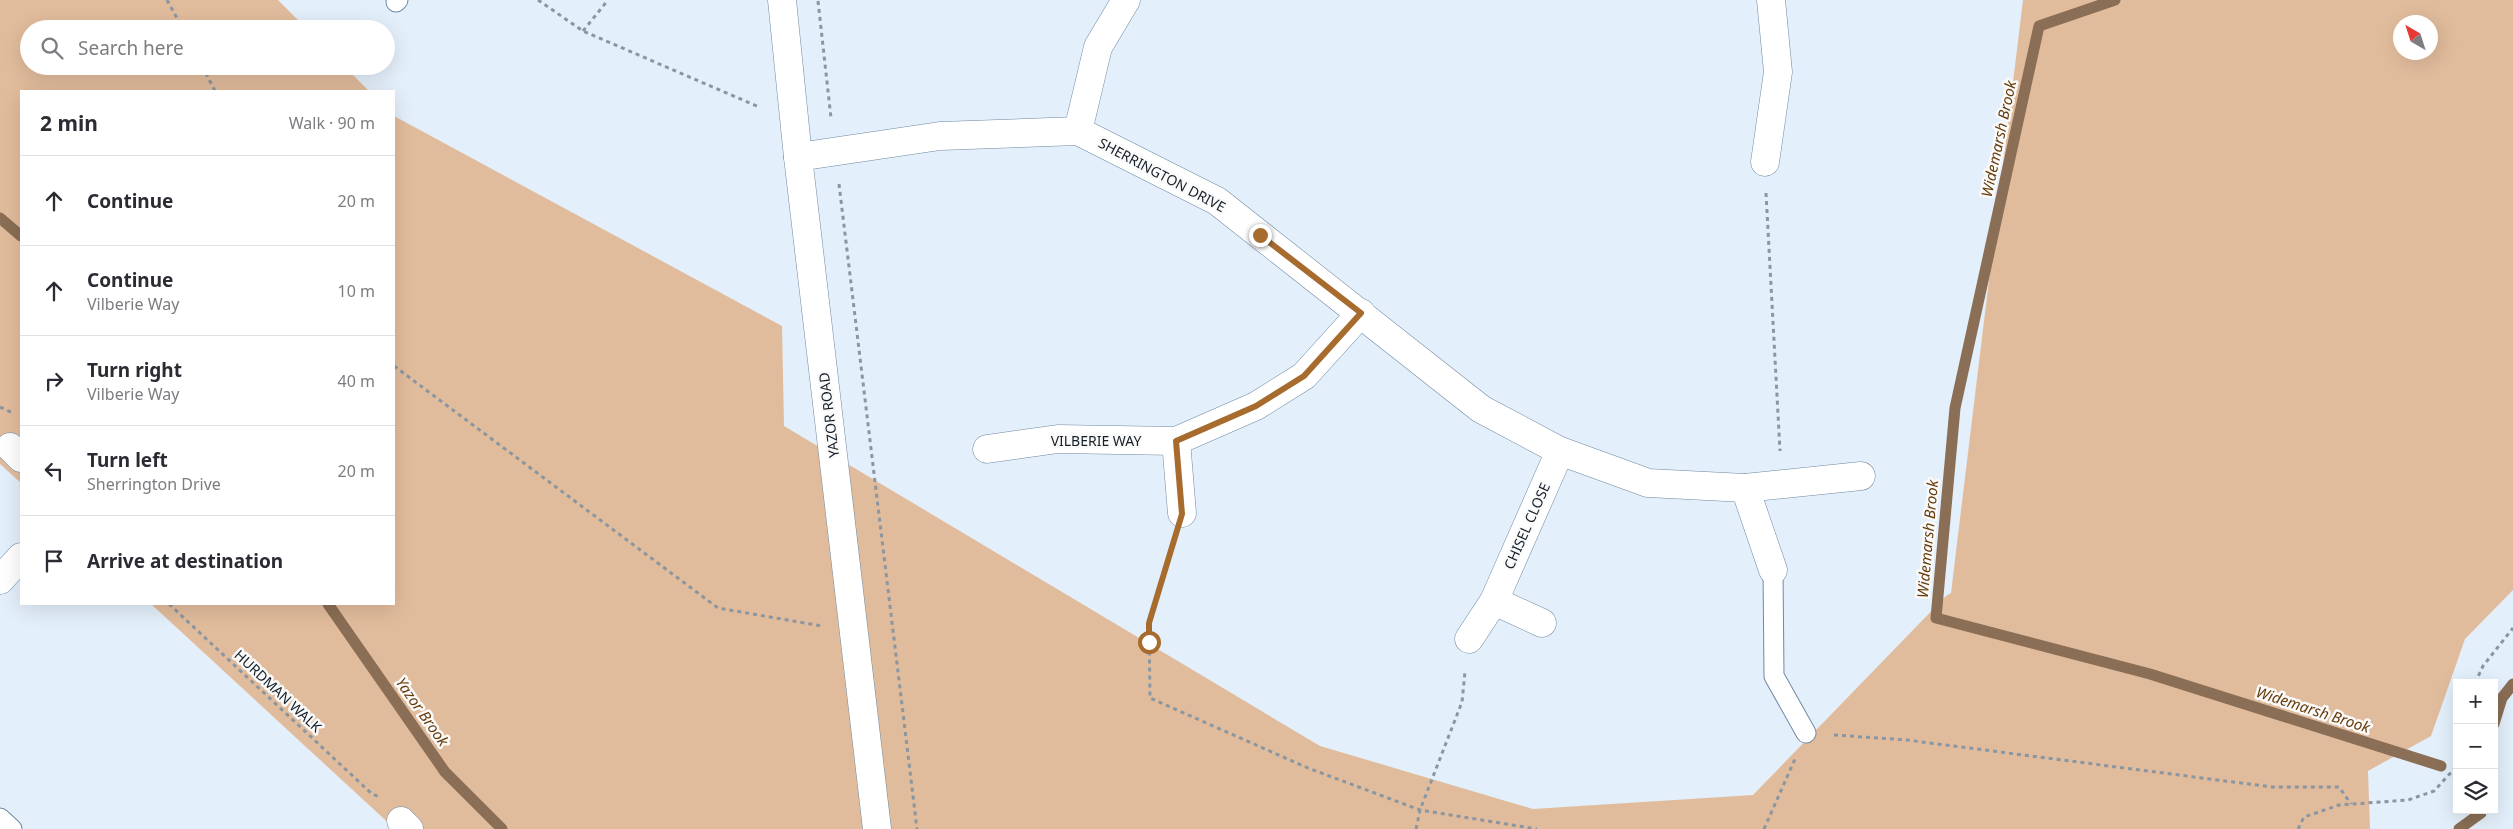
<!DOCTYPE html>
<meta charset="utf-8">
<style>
:root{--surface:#fff;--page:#f2f2f3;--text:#2b2b33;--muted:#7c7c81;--line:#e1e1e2}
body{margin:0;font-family:"Noto Sans",sans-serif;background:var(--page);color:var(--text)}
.controls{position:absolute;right:15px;bottom:15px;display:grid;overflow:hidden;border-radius:0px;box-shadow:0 5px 20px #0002}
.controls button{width:45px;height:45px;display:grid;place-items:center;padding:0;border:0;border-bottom:1px solid var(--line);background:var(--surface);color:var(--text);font:25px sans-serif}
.compass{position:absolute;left:2393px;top:15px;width:45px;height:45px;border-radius:50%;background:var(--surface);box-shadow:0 5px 20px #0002;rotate:321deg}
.stop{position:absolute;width:15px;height:15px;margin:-11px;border:4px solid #a76b2e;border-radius:50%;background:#fff}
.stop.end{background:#a76b2e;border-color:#fff;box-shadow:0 1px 5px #0008}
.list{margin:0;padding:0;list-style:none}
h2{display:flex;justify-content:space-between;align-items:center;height:65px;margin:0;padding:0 20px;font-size:21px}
h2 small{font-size:16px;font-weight:400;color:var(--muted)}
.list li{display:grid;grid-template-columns:32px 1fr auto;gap:15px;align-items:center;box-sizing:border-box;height:90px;padding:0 20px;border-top:1px solid var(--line)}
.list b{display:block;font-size:19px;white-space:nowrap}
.list p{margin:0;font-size:16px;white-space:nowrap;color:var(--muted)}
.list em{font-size:16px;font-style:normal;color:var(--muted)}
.icon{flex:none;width:28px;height:28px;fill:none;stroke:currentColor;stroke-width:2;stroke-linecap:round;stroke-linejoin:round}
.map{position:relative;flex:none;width:2513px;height:829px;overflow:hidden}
.search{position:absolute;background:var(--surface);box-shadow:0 5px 20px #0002;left:20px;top:20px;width:375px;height:55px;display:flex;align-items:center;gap:12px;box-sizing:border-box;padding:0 18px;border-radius:28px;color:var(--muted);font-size:19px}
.panel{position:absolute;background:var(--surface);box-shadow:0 5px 20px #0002;left:20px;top:90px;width:375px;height:515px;border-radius:0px}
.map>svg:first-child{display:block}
.green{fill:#e1bc9c;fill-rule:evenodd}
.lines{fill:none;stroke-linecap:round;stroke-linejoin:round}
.stream{stroke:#8a6e55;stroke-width:11}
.lane-casing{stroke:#6f89a2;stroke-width:21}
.street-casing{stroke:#6f89a2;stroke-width:29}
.secondary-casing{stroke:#6f89a2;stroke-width:29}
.path{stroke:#8a96a0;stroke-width:3;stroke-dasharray:4 4;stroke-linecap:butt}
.lane{stroke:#fff;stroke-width:19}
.street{stroke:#fff;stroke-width:28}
.secondary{stroke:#fff;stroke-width:28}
.route{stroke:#a76b2e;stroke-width:6}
.labels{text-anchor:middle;stroke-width:5;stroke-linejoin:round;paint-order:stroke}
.street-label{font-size:14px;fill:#151f29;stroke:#fafafa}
.water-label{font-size:15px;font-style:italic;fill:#653a08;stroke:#fafafa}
</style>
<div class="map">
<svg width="2513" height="829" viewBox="0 0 2513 829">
<rect width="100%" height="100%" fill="#e3effa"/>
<g class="green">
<path d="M0,0H278L307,29H29V66H344L369,91H21V483L0,464Z"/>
<path d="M2023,0H2513V590L2465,639L2431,736L2368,771L2370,829H395L151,604H394V116L782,326L784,426L1320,746L1533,809L1753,795L1946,596L1951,593ZM2400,22H2430V52H2400Z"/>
</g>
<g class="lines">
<g class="stream">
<path d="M2115,0L2039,26L1955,408L1936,618L2150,674L2441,766"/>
<path d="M0,218L21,236"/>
<path d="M328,604L445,772L502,829"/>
<path d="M2494,724L2502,698L2513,684"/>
<path d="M2459,829L2481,813V810"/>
</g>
<g class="lane-casing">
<g id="lane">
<path d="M396,2L398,0"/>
<path d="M1773,570L1774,676L1806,733"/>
<path d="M0,818L12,829"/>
</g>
</g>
<g class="street-casing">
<g id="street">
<path d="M1078,131L1098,47L1126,0"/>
<path d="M798,157L940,136L1078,131L1217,201L1481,409L1560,451L1648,483L1745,488L1861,476"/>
<path d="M1765,162L1778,72L1771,0"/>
<path d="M1176,441L1182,513"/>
<path d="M10,447L21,458"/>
<path d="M987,449L1058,439L1176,441L1256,406L1304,376L1361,313"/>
<path d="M1745,488L1773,570"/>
<path d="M0,580L21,557"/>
<path d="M1494,601L1542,623"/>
<path d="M1469,639L1494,601L1560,451"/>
<path d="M401,821L409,829"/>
</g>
</g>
<g class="secondary-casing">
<path id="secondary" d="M782,0L798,157L877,829"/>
</g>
<g class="path">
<path d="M167,0L183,29"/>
<path d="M538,0L583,31L759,107"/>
<path d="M818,1L831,118"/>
<path d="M583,31L608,0"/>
<path d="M202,66L215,91"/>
<path d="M839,184L917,829"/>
<path d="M1766,193L1780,451"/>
<path d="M394,366L718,608L822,626"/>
<path d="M0,407L13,413"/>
<path d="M1173,543L1149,623L1150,698L1308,768L1420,810L1537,829"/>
<path d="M169,604L372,794L380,797"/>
<path d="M2475,683L2483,666L2513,628"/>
<path d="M1834,735L1907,740L2272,787H2339L2351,804"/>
<path d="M1416,829L1420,810L1462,702L1465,672"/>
<path d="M1764,829L1795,759"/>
<path d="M2298,829L2304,817L2339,805L2408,800L2434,791L2456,767L2457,762"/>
</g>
<use href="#lane" class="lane"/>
<use href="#street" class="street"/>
<use href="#secondary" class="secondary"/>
</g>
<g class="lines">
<path class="route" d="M1149,642V623L1182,514L1176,441L1256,406L1304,376L1361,313L1260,235"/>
</g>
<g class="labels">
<g class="street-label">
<text transform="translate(1162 175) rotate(28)" y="5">SHERRINGTON DRIVE</text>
<text transform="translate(829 415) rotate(-97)" y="5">YAZOR ROAD</text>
<text x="1096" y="446">VILBERIE WAY</text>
<text transform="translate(1527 526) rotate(-66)" y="5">CHISEL CLOSE</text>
<text transform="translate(278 691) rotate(43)" y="5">HURDMAN WALK</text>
</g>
<g class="water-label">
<text transform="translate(1999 139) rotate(-78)" y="5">Widemarsh Brook</text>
<text transform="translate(1928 539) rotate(-85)" y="5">Widemarsh Brook</text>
<text transform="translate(2313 710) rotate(18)" y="5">Widemarsh Brook</text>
<text transform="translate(422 712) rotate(55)" y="5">Yazor Brook</text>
</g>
</g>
</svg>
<div class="controls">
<button>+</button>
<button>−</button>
<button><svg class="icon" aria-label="layers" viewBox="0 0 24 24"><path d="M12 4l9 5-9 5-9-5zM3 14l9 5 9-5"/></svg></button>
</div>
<svg class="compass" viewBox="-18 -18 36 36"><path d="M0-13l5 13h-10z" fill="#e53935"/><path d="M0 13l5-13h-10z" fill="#7c7c81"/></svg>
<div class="stop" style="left:1149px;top:642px"></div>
<div class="stop end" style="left:1260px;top:235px"></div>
<div class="search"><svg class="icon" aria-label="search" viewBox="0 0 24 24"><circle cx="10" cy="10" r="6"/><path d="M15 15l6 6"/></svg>Search here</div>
<section class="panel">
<h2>2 min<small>Walk · 90 m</small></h2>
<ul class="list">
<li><svg class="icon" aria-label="ahead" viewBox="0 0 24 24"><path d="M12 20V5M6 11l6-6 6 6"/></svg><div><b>Continue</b></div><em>20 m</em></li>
<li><svg class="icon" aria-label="ahead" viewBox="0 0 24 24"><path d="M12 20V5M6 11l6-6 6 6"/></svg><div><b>Continue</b><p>Vilberie Way</p></div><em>10 m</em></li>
<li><svg class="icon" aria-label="right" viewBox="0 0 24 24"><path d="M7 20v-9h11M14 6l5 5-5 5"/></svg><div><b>Turn right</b><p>Vilberie Way</p></div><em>40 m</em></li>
<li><svg class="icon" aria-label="left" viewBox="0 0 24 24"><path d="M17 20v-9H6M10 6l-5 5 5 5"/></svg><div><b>Turn left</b><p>Sherrington Drive</p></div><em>20 m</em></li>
<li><svg class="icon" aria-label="arrive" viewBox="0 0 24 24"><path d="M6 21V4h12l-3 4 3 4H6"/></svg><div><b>Arrive at destination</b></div></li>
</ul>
</section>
</div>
